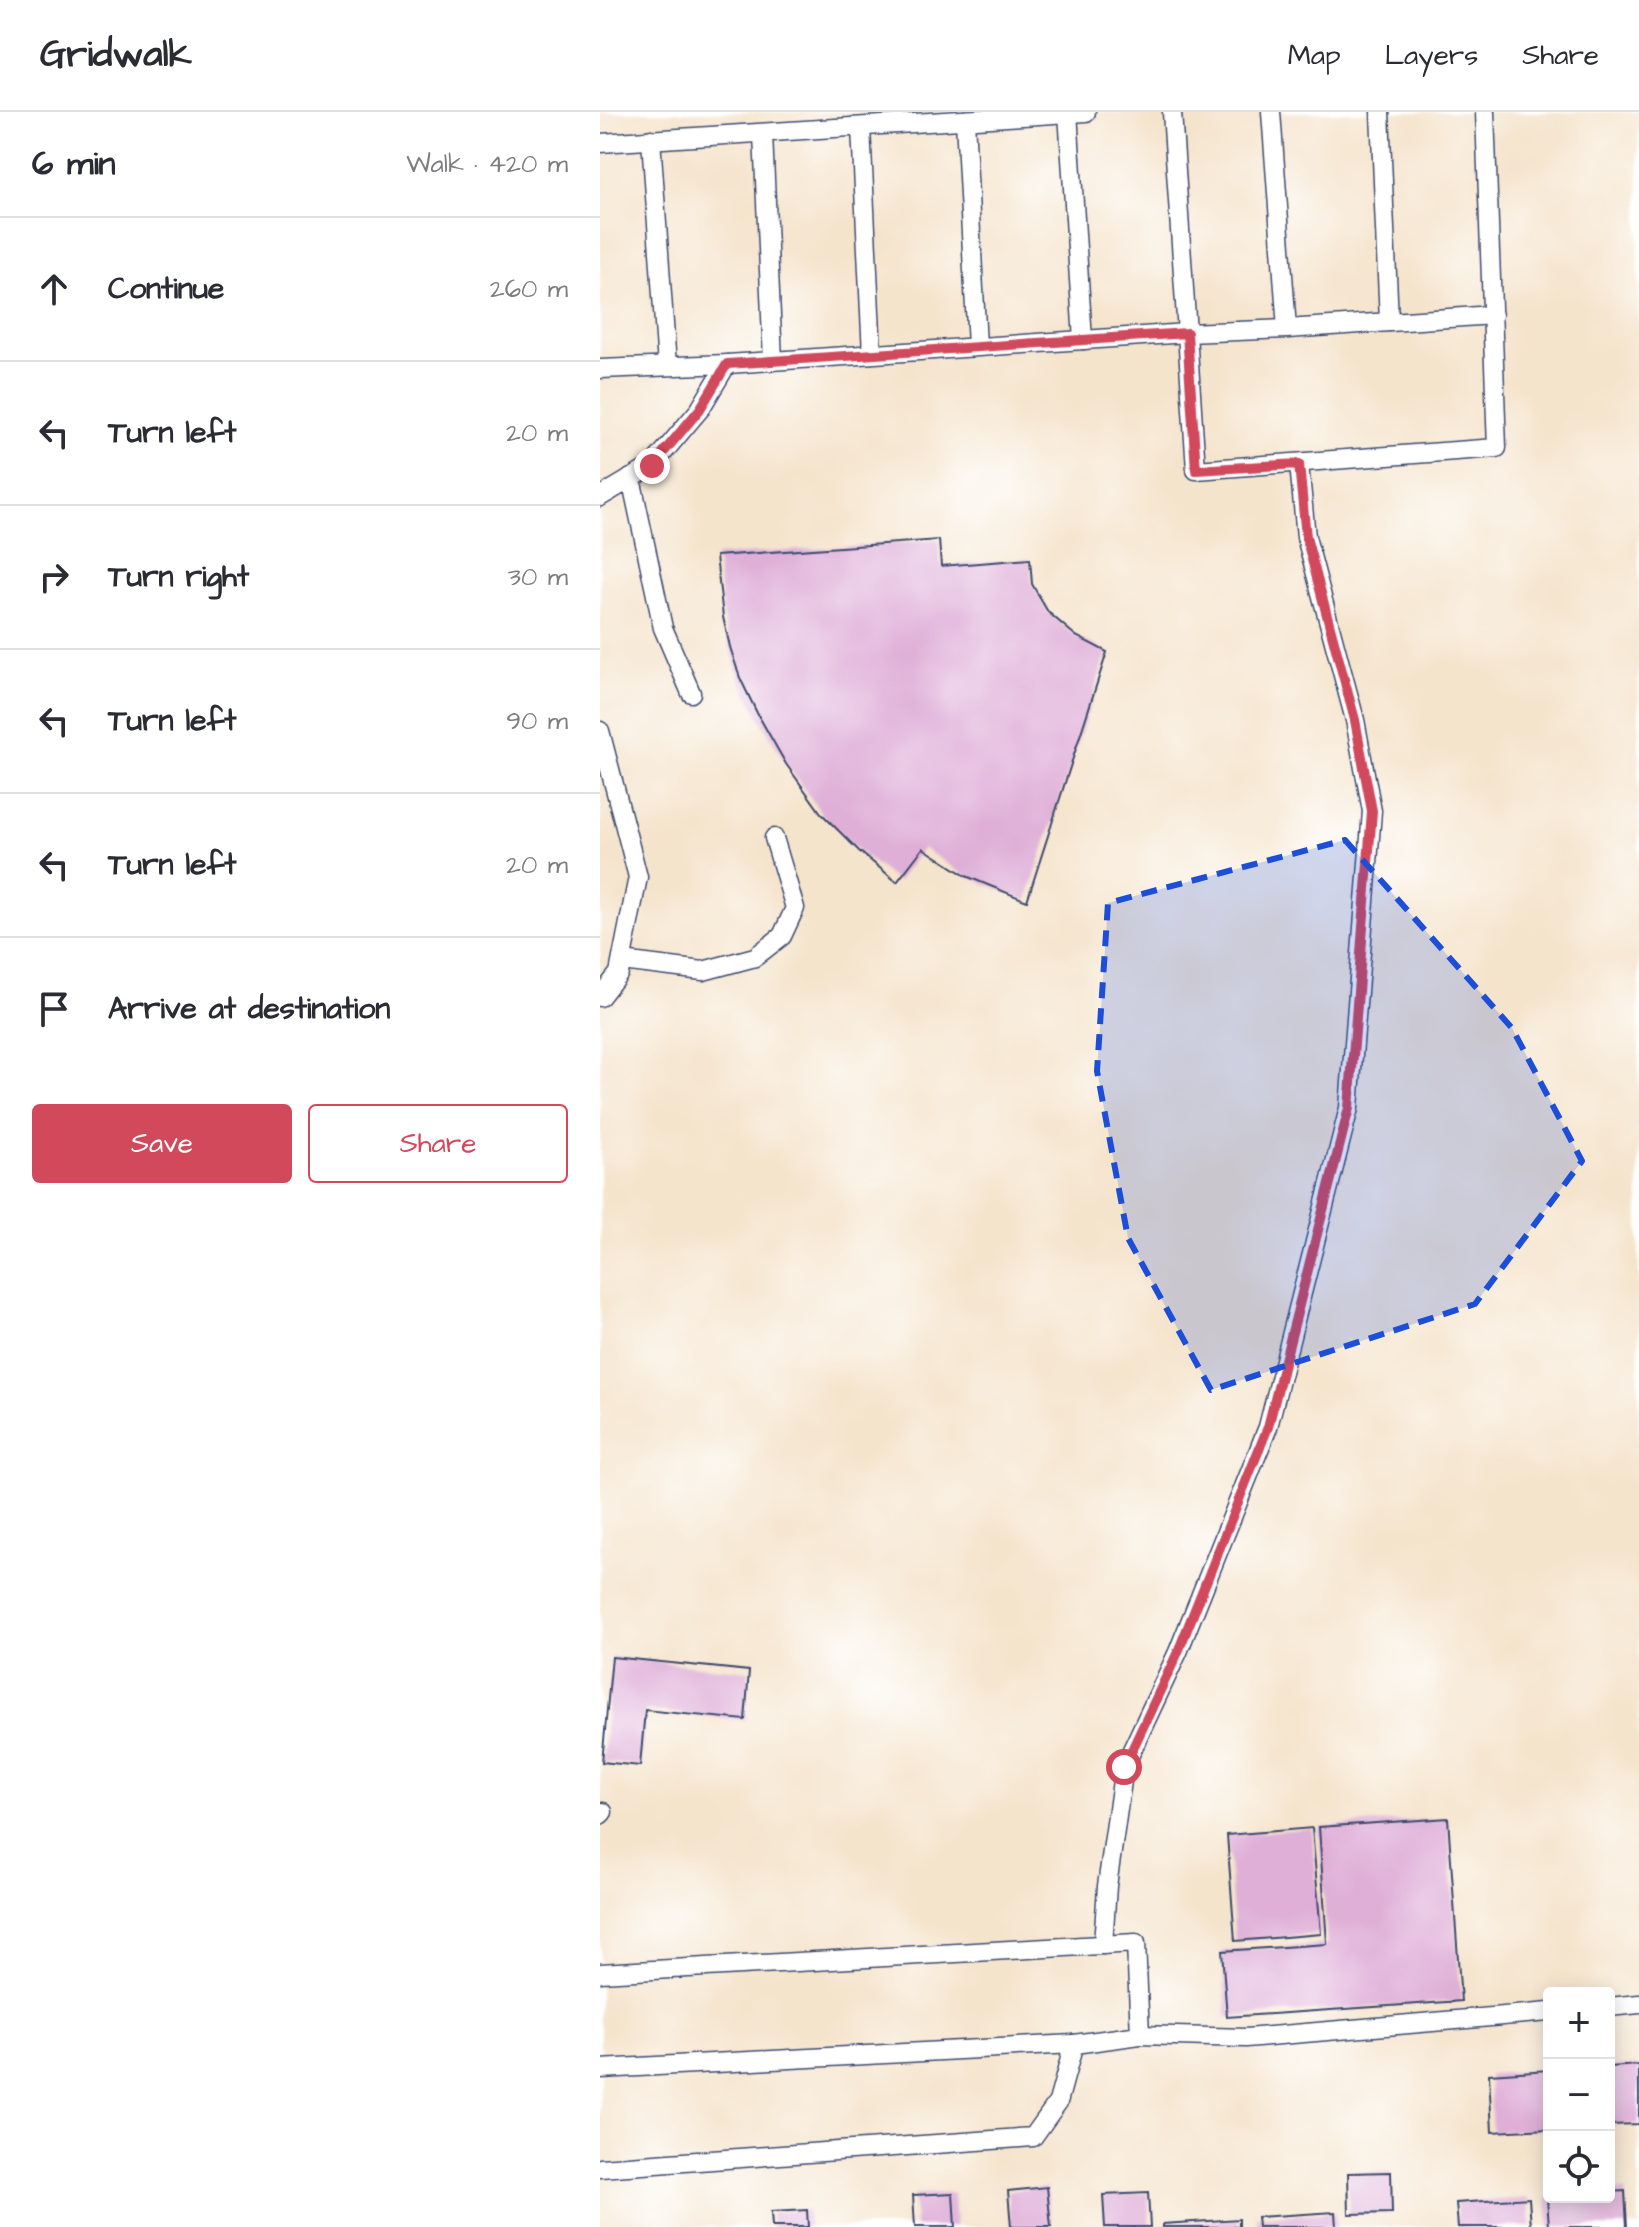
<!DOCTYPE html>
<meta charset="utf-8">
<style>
:root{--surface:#fff;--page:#f7f7f7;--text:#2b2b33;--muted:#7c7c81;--line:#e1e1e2;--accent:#d1495b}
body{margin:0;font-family:"Architects Daughter",sans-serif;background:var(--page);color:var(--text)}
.controls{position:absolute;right:24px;bottom:24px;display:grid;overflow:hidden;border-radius:8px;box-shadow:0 4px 20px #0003}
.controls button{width:72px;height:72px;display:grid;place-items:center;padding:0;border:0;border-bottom:2px solid var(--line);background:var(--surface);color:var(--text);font:40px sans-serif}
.stop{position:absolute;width:24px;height:24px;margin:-18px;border:6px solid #d1495b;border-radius:50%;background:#fff}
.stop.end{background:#d1495b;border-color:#fff;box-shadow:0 2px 8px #0008}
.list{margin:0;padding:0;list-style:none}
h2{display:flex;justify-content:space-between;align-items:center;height:104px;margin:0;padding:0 32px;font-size:34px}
h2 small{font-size:26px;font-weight:400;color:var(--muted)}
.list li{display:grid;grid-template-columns:52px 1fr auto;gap:24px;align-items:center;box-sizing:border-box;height:144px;padding:0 32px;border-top:2px solid var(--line)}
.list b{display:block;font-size:30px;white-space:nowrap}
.list em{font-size:26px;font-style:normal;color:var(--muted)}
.actions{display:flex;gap:16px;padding:24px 32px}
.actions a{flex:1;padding:18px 0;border:2px solid var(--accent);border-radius:8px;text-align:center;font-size:28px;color:var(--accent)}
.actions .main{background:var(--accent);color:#fff}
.icon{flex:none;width:44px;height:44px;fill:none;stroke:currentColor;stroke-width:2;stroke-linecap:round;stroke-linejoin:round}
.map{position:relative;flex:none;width:1039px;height:2115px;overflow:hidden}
header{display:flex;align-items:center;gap:48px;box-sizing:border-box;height:112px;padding:0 40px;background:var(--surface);border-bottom:2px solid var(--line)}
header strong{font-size:38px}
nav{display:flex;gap:44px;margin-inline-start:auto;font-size:28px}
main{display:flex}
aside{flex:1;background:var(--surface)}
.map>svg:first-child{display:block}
.building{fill:#dfafd8}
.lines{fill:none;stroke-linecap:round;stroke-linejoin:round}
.lane-casing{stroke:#3c4a6e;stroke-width:21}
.lane{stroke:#fff;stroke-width:18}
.route{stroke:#d1495b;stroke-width:10}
.marked{fill:#1d4ed8;fill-opacity:0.2;stroke:#1d4ed8;stroke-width:6;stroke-dasharray:16 10;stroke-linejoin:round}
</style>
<header>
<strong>Gridwalk</strong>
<nav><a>Map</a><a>Layers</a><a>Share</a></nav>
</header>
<main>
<aside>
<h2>6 min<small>Walk · 420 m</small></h2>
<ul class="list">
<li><svg class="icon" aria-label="ahead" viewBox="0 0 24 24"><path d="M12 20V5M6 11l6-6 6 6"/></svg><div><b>Continue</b></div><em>260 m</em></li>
<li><svg class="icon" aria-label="left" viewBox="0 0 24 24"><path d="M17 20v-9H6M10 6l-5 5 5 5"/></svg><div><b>Turn left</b></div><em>20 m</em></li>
<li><svg class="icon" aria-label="right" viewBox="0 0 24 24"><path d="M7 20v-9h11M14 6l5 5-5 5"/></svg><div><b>Turn right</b></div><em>30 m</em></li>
<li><svg class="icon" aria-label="left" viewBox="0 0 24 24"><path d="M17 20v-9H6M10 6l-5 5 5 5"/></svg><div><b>Turn left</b></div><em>90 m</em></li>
<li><svg class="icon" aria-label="left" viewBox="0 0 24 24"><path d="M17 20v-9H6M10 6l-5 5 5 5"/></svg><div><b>Turn left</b></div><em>20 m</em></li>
<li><svg class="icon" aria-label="arrive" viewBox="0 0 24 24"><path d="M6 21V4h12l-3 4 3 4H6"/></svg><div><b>Arrive at destination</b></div></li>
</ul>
<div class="actions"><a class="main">Save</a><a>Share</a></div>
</aside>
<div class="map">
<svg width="1039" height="2115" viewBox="0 0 1039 2115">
<rect width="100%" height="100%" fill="#fff"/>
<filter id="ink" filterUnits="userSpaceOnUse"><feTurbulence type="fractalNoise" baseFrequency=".0125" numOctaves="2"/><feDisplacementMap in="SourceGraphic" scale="16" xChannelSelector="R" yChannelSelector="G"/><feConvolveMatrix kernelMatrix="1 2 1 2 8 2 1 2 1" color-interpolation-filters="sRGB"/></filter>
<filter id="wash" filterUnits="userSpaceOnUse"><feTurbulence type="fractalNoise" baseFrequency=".006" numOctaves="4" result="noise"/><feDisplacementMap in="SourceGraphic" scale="32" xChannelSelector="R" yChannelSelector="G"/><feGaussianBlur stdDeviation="1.8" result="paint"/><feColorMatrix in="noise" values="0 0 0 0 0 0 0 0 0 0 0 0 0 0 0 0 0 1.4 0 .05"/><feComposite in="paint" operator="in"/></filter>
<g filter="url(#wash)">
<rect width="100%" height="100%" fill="#f5e4cc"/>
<g id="blocks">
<g class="building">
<path d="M339,428L341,454L430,447L432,472L448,500L476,524L507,540L427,789L366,764L323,736L297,770L259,739L221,701L186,652L157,601L140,566L130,535L123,505L116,444Z"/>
<path d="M12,1545L149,1559L145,1608L45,1598L40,1654L2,1650Z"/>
<path d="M848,1706L861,1889L627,1905L622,1839L727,1832L719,1715Z"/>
<path d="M712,1716L721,1822L635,1829L627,1723Z"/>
<path d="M1039,1953V2012L1009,2013V1955Z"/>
<path d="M949,1958V2017L892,2020L889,1962Z"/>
<path d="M791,2060L792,2101L749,2102L748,2061Z"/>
<path d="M447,2075L451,2115H411L408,2079Z"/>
<path d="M1025,2079L1027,2115H949L947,2085H1009V2080Z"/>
<path d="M353,2081L355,2115H315L313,2083Z"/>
<path d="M548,2081L550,2115H505L503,2083Z"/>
<path d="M929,2086L931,2115H858L856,2091Z"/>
<path d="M207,2098L208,2115H172L171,2100Z"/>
<path d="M735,2100L736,2115H658L657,2105Z"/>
<path d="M639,2107V2115H563V2112Z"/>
</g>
</g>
</g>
<g filter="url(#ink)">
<use href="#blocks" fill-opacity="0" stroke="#3c4a6e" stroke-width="2"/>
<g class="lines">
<g class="lane-casing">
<g id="lane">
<path d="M572,0L587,221L687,217L893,203"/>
<path d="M671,0L687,217"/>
<path d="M780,0L789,210"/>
<path d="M468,1L483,228"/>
<path d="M365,8L377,234"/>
<path d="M261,15L272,242"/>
<path d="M163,22L173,249"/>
<path d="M51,27L67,254"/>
<path d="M0,31L486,0"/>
<path d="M0,257L127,252L587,221L596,358L897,336L885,0"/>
<path d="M31,366L63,516L91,581"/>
<path d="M0,385L52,354L100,297L127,252"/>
<path d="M0,619L38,765L19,861L0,885"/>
<path d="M22,849L103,859L155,845L182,824L195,796L174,726"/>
<path d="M0,1703L3,1700"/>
<path d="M503,1833L507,1774L524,1655L578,1540L668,1315L749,996L772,699L755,608L706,425L699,352"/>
<path d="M0,1861L536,1831L540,1923L474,1932L458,1990L433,2025L0,2056"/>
<path d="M1009,1895L1039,1892"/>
<path d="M540,1923L646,1926L949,1900"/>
<path d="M0,1957L474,1932"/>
</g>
</g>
<use href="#lane" class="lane"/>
</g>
</g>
<g class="lines" filter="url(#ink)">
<path class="route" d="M52,354L100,297L127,252L587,221L596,358L699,352L706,425L755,608L772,699L749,996L668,1315L578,1540L524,1655"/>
</g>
<path class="marked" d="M745,728L912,916L982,1049L875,1192L611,1278L528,1126L497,959L508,791Z"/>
</svg>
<div class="controls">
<button>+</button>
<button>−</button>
<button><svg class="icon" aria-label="locate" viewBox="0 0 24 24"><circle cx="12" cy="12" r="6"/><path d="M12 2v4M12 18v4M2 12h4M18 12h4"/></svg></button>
</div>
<div class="stop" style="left:524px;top:1655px"></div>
<div class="stop end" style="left:52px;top:354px"></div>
</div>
</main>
